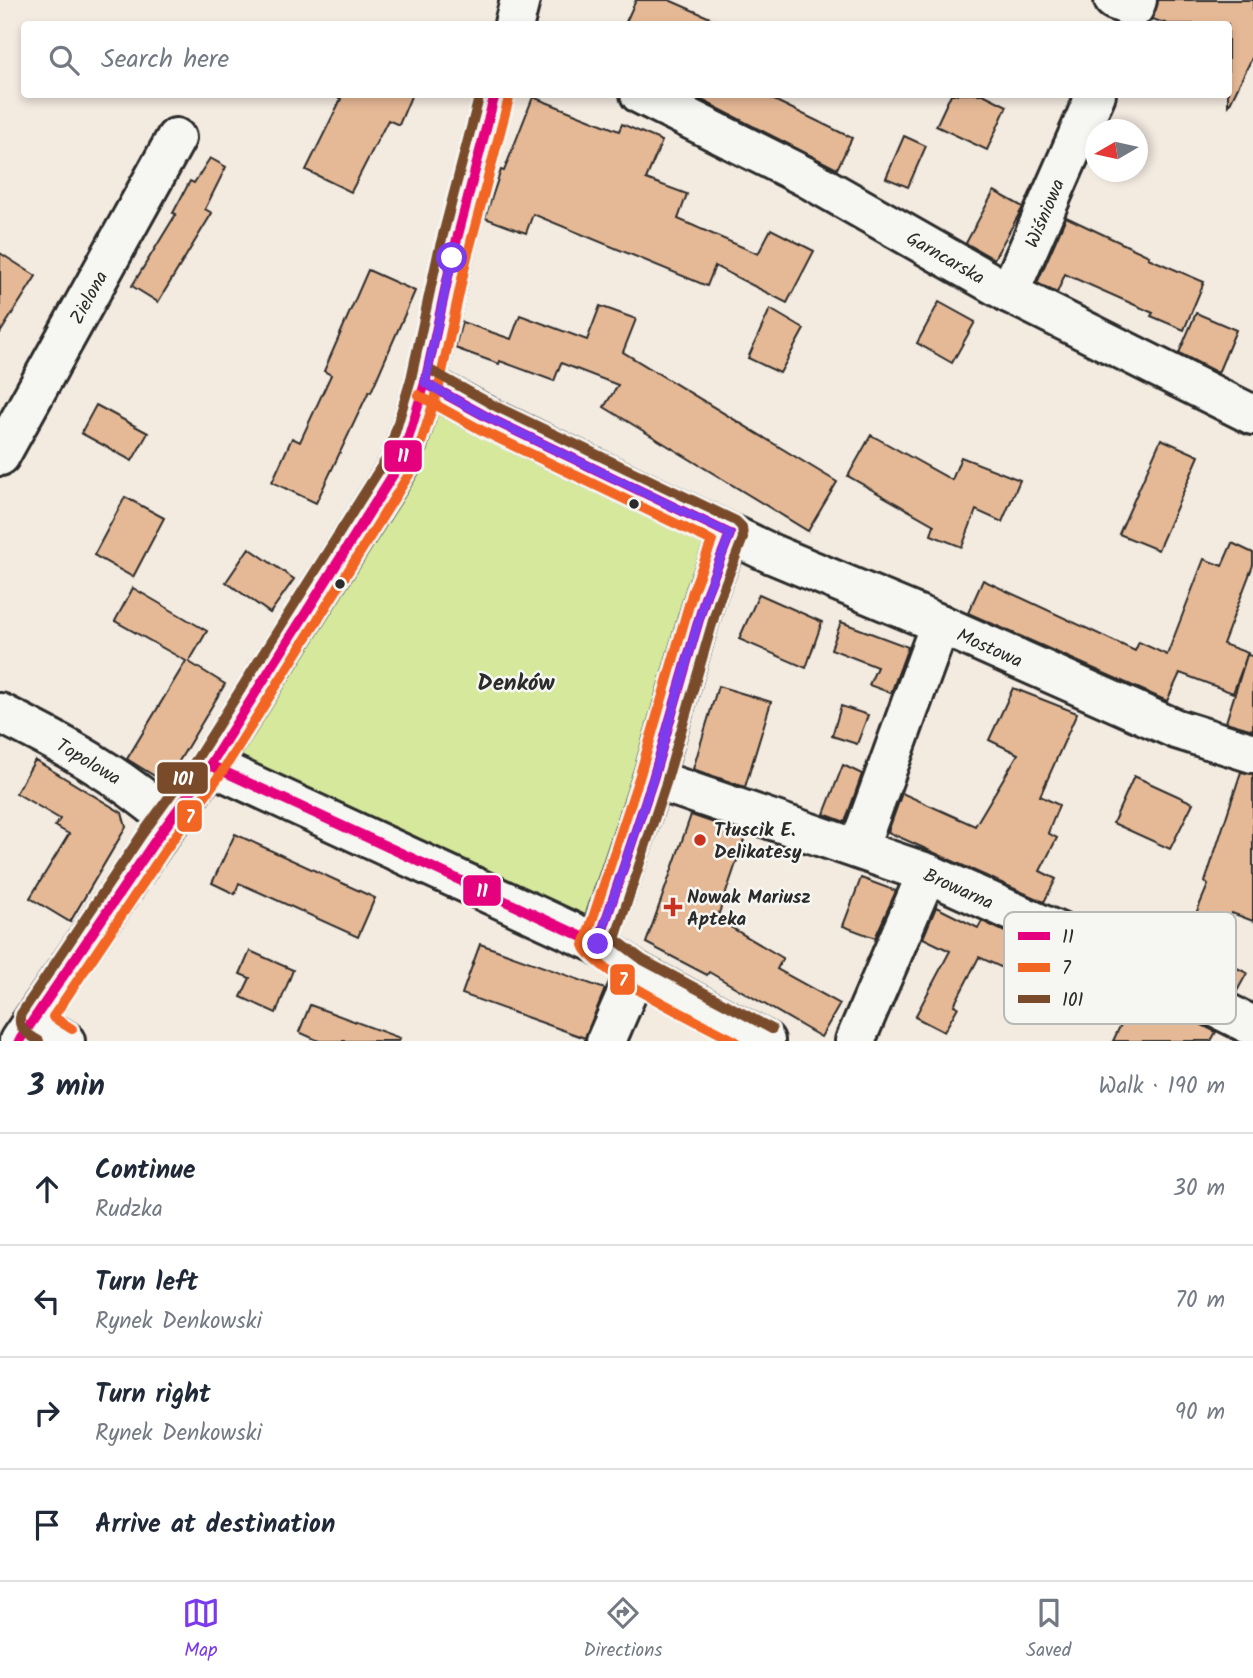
<!DOCTYPE html>
<meta charset="utf-8">
<style>
:root{--surface:#fff;--page:#f2f2f3;--text:#1f2937;--muted:#747a83;--line:#e0e1e3;--accent:#7c3aed}
body{margin:0;font-family:Kalam,sans-serif;background:var(--page);color:var(--text)}
.compass{position:absolute;left:1085px;top:119px;width:63px;height:63px;border-radius:50%;background:var(--surface);box-shadow:0 4px 10px #0003;rotate:261deg}
.stop{position:absolute;width:21px;height:21px;margin:-16px;border:5px solid #7c3aed;border-radius:50%;background:#fff}
.stop.end{background:#7c3aed;border-color:#fff;box-shadow:0 2px 7px #0008}
.list{margin:0;padding:0;list-style:none}
h2{display:flex;justify-content:space-between;align-items:center;height:91px;margin:0;padding:0 28px;font-size:30px}
h2 small{font-size:23px;font-weight:400;color:var(--muted)}
.list li{display:grid;grid-template-columns:46px 1fr auto;gap:21px;align-items:center;box-sizing:border-box;height:112px;padding:0 28px;border-top:2px solid var(--line)}
.list b{display:block;font-size:26px;white-space:nowrap}
.list p{margin:0;font-size:23px;white-space:nowrap;color:var(--muted)}
.list em{font-size:23px;font-style:normal;color:var(--muted)}
.icon{flex:none;width:38px;height:38px;fill:none;stroke:currentColor;stroke-width:2;stroke-linecap:round;stroke-linejoin:round}
.map{position:relative;flex:none;width:1253px;height:1041px;overflow:hidden}
.search{position:absolute;background:var(--surface);box-shadow:0 4px 10px #0003;left:21px;right:21px;top:21px;height:77px;display:flex;align-items:center;gap:18px;box-sizing:border-box;padding:0 24px;border-radius:7px;color:var(--muted);font-size:26px}
.sheet{height:539px;background:var(--surface)}
nav{display:flex;justify-content:space-around;align-items:center;box-sizing:border-box;height:98px;border-top:2px solid var(--line);background:var(--surface);font-size:19px;color:var(--muted)}
nav a{display:grid;justify-items:center;gap:4px}
nav .on{color:var(--accent)}
.map>svg:first-child{display:block}
.green{fill:#d5e89c;stroke:#808a64;stroke-width:2}
.building{fill:#e6b996;stroke:#2b2b2b;stroke-width:2}
.lines{fill:none;stroke-linecap:round;stroke-linejoin:round}
.minor-casing{stroke:#2b2b2b;stroke-width:44}
.minor{stroke:#f6f6f2;stroke-width:38}
.bus-1-casing{stroke:#f6f6f2;stroke-width:16}
.bus-2-casing{stroke:#f6f6f2;stroke-width:16}
.bus-3-casing{stroke:#f6f6f2;stroke-width:16}
.bus-1{stroke:#e5007d;stroke-width:10}
.bus-2{stroke:#f26522;stroke-width:10}
.bus-3{stroke:#7a4b2a;stroke-width:10}
.route{stroke:#7c3aed;stroke-width:9}
.bus-dot{fill:#2b2b2b;stroke:#f6f6f2;stroke-width:2.5}
.poi-dot{fill:#c8321e;stroke:#f6f6f2;stroke-width:2.5}
.labels{text-anchor:middle;stroke-width:5;stroke-linejoin:round;paint-order:stroke}
.street-label{font-size:19px;fill:#2b2b2b;stroke:#f6f6f2}
.poi-label{font-size:19px;font-weight:bold;fill:#2b2b2b;stroke:#f6f6f2;text-anchor:start}
.quarter-label{font-size:23px;font-weight:bold;fill:#2b2b2b;stroke:#f6f6f2}
.key{fill:#f6f6f2;stroke:#b9b9b6;stroke-width:2}
.key-label{font-size:19px;fill:#2b2b2b}
.line-badge{stroke:#f6f6f2;stroke-width:2.5}
.badge-label{font-size:19px;text-anchor:middle;font-weight:bold;fill:#fff}
</style>
<div class="map">
<svg width="1253" height="1041" viewBox="0 0 1253 1041">
<rect width="100%" height="100%" fill="#f3eae0"/>
<filter id="ink" filterUnits="userSpaceOnUse"><feTurbulence type="fractalNoise" baseFrequency=".0143" numOctaves="2"/><feDisplacementMap in="SourceGraphic" scale="14" xChannelSelector="R" yChannelSelector="G"/><feConvolveMatrix kernelMatrix="1 2 1 2 8 2 1 2 1" color-interpolation-filters="sRGB"/></filter>
<g filter="url(#ink)">
<path class="green" d="M425,383L730,534L598,944L210,765Z"/>
<g class="building">
<path d="M636,0H669L724,24H625Z"/>
<path d="M1158,0H1253V56L1228,107V24H1168L1152,19Z"/>
<path d="M331,94H412L399,125L388,120L351,192L306,170L341,99Z"/>
<path d="M690,94H762L852,138L837,169Z"/>
<path d="M951,94H983L1007,106L987,150L936,126Z"/>
<path d="M533,97L619,131L622,124L662,141L646,179L687,194L678,219L758,254L771,229L814,251L787,303L715,266L707,286L533,214L526,233L485,218L501,170L504,171Z"/>
<path d="M904,136L926,146L908,187L886,178Z"/>
<path d="M210,158L226,167L205,209L212,213L158,302L132,286L176,214L173,213L190,181L194,183Z"/>
<path d="M994,191L1023,207L994,259L966,243Z"/>
<path d="M1066,217L1149,256L1148,258L1204,282L1184,330L1151,316L1153,313L1065,274L1057,293L1037,283Z"/>
<path d="M0,253L36,276L0,333Z"/>
<path d="M368,270L415,291L371,392L369,391L316,503L272,482L292,438L300,442L331,375L324,371Z"/>
<path d="M939,302L975,322L952,363L917,343Z"/>
<path d="M600,306L636,319L623,352L837,482L808,531L604,407L618,385L561,363L554,381L500,361L499,364L455,348L462,322L511,339L520,315L587,340Z"/>
<path d="M770,309L804,329L780,373L748,358Z"/>
<path d="M1196,313L1236,330L1218,373L1179,353Z"/>
<path d="M96,405L148,433L132,461L81,433Z"/>
<path d="M871,435L952,480L961,457L1020,480L1002,522L976,510L962,547L931,535L934,525L848,476Z"/>
<path d="M1161,439L1199,456L1158,550L1119,534Z"/>
<path d="M125,497L164,518L133,577L94,555Z"/>
<path d="M1232,543L1253,553V565L1223,644L1248,653L1233,693L1180,673L1167,701L968,613L983,580L1135,651L1139,642L1167,655L1204,559L1222,566Z"/>
<path d="M249,548L294,579L270,613L226,582Z"/>
<path d="M133,588L207,631L189,662L225,684L166,783L127,759L186,661L115,621Z"/>
<path d="M759,594L822,622L806,668L739,639Z"/>
<path d="M841,622L908,647L891,693L869,685L877,667L831,649Z"/>
<path d="M1247,655L1253,656V730L1226,722Z"/>
<path d="M718,686L771,702L745,787L693,769Z"/>
<path d="M1013,688L1077,713L1040,796L1059,805L1048,833L1057,838L1040,871L1056,879L1044,902L888,832L902,793L975,826L1018,754L989,740Z"/>
<path d="M841,706L868,715L857,744L832,736Z"/>
<path d="M35,760L122,813L126,827L70,922L30,898L69,834L55,826L60,819L16,793Z"/>
<path d="M843,765L862,774L845,822L824,814Z"/>
<path d="M1241,772L1253,774V921L1232,913L1213,956L1247,973L1236,993L1181,965L1182,963L1156,949L1171,921L1189,930L1208,885L1205,882Z"/>
<path d="M1134,776L1193,803L1170,849L1113,823Z"/>
<path d="M691,815L746,834L717,919L783,958L777,969L840,1004L821,1037L709,972L707,975L646,943Z"/>
<path d="M235,834L375,898L358,937L239,883L235,894L212,883Z"/>
<path d="M861,878L896,891L875,938L843,926Z"/>
<path d="M936,907L978,928L982,921L1024,941L1020,947L1038,955L1027,979L979,957L954,1005L958,1007L944,1032L915,1017L950,951L923,938Z"/>
<path d="M480,944L605,989L585,1038L462,994Z"/>
<path d="M250,951L293,970L276,1013L241,997L250,978L240,974Z"/>
<path d="M1089,978L1160,1004L1216,1032L1211,1041H1113L1123,1020L1079,1004Z"/>
<path d="M310,1005L400,1038L399,1041H319L299,1032Z"/>
</g>
<g class="lines">
<g class="minor-casing">
<g id="minor">
<path d="M1114,0L1134,8L1137,0"/>
<path d="M514,24L520,0"/>
<path d="M640,94L804,176L1009,293L1253,415"/>
<path d="M1009,293L1096,94"/>
<path d="M425,383L489,418L772,554L940,624L1176,729L1253,753"/>
<path d="M0,456L176,138"/>
<path d="M0,713C63,744 117,773 170,820"/>
<path d="M210,765L598,944L636,972L765,1041"/>
<path d="M653,779L927,873L1125,962L1253,1026"/>
<path d="M858,849L940,624"/>
<path d="M598,944L653,779L706,595L730,534"/>
<path d="M33,1021L65,1041"/>
<path d="M19,1041L155,841L210,765L401,462L425,383L452,258L495,94"/>
<path d="M606,1041L636,972"/>
<path d="M855,1041L927,873"/>
</g>
</g>
<use href="#minor" class="minor"/>
<g class="bus-1-casing">
<g id="bus-1">
<path d="M210,765L598,944L653,779L706,595L730,534L489,418L425,383"/>
<path d="M19,1041L155,841L210,765L401,462L425,383L452,258L495,94"/>
</g>
</g>
<g class="bus-2-casing">
<g id="bus-2">
<path d="M418,395L483,431L712,541L693,591L640,775L584,945C591,971 707,1026 735,1041"/>
<path d="M72,1029L53,1017L166,849L222,772L413,468L439,386L466,261L509,98"/>
</g>
</g>
<g class="bus-3-casing">
<g id="bus-3">
<path d="M432,371L495,406L736,521L742,527L743,538L719,600L666,783L615,939L643,960L772,1029"/>
<path d="M39,1041C28,1034 16,1029 21,1014L143,833L198,757L388,456L411,379L438,254L480,94"/>
</g>
</g>
<use href="#bus-1" class="bus-1"/>
<use href="#bus-2" class="bus-2"/>
<use href="#bus-3" class="bus-3"/>
</g>
</g>
<g class="lines" filter="url(#ink)">
<path class="route" d="M452,258L425,383L489,418L730,534L706,595L653,779L598,944"/>
</g>
<g class="bus-dot">
<circle cx="634" cy="504" r="6"/>
<circle cx="340" cy="584" r="6"/>
</g>
<g class="poi-dot">
<circle cx="700" cy="840" r="7"/>
<path d="M669.5 896.5h7v7h7v7h-7v7h-7v-7h-7v-7h7z"/>
</g>
<g class="labels">
<g class="street-label">
<text transform="translate(1044 213) rotate(-67)" y="7">Wiśniowa</text>
<text transform="translate(946 257) rotate(30)" y="7">Garncarska</text>
<text transform="translate(88 297) rotate(-61)" y="7">Zielona</text>
<text transform="translate(990 647) rotate(24)" y="7">Mostowa</text>
<text transform="translate(89 761) rotate(31)" y="7">Topolowa</text>
<text transform="translate(959 888) rotate(24)" y="7">Browarna</text>
</g>
<g class="poi-label">
<text x="714" y="836">Tłuscik E.<tspan x="714" dy="22">Delikatesy</tspan></text>
<text x="687" y="903">Nowak Mariusz<tspan x="687" dy="22">Apteka</tspan></text>
</g>
<g class="quarter-label">
<text x="516" y="690">Denków</text>
</g>
</g>
<rect x="1004" y="912" width="232" height="112" rx="10" class="key"/>
<rect x="1018" y="932" width="32" height="8" fill="#e5007d"/>
<rect x="1018" y="963" width="32" height="9" fill="#f26522"/>
<rect x="1018" y="995" width="32" height="8" fill="#7a4b2a"/>
<g class="key-label">
<text x="1062" y="943">11</text>
<text x="1062" y="974">7</text>
<text x="1062" y="1006">101</text>
</g>
<g class="line-badge">
<rect x="383" y="439" width="40" height="34" rx="7" fill="#e5007d"/>
<rect x="156" y="761" width="53" height="34" rx="7" fill="#7a4b2a"/>
<rect x="176" y="799" width="27" height="34" rx="7" fill="#f26522"/>
<rect x="462" y="874" width="40" height="33" rx="7" fill="#e5007d"/>
<rect x="609" y="963" width="27" height="33" rx="7" fill="#f26522"/>
</g>
<g class="badge-label">
<text x="403" y="462">11</text>
<text x="183" y="785">101</text>
<text x="190" y="823">7</text>
<text x="482" y="897">11</text>
<text x="623" y="986">7</text>
</g>
</svg>
<svg class="compass" viewBox="-18 -18 36 36"><path d="M0-13l5 13h-10z" fill="#e53935"/><path d="M0 13l5-13h-10z" fill="#747a83"/></svg>
<div class="stop" style="left:452px;top:258px"></div>
<div class="stop end" style="left:598px;top:944px"></div>
<div class="search"><svg class="icon" aria-label="search" viewBox="0 0 24 24"><circle cx="10" cy="10" r="6"/><path d="M15 15l6 6"/></svg>Search here</div>
</div>
<section class="sheet">
<h2>3 min<small>Walk · 190 m</small></h2>
<ul class="list">
<li><svg class="icon" aria-label="ahead" viewBox="0 0 24 24"><path d="M12 20V5M6 11l6-6 6 6"/></svg><div><b>Continue</b><p>Rudzka</p></div><em>30 m</em></li>
<li><svg class="icon" aria-label="left" viewBox="0 0 24 24"><path d="M17 20v-9H6M10 6l-5 5 5 5"/></svg><div><b>Turn left</b><p>Rynek Denkowski</p></div><em>70 m</em></li>
<li><svg class="icon" aria-label="right" viewBox="0 0 24 24"><path d="M7 20v-9h11M14 6l5 5-5 5"/></svg><div><b>Turn right</b><p>Rynek Denkowski</p></div><em>90 m</em></li>
<li><svg class="icon" aria-label="arrive" viewBox="0 0 24 24"><path d="M6 21V4h12l-3 4 3 4H6"/></svg><div><b>Arrive at destination</b></div></li>
</ul>
</section>
<nav>
<a class="on"><svg class="icon" aria-label="map" viewBox="0 0 24 24"><path d="M3 6l6-2 6 2 6-2v14l-6 2-6-2-6 2zM9 4v14M15 6v14"/></svg>Map</a>
<a><svg class="icon" aria-label="directions" viewBox="0 0 24 24"><path d="M12 3l9 9-9 9-9-9zM9 14v-3h6M13 9l2 2-2 2"/></svg>Directions</a>
<a><svg class="icon" aria-label="saved" viewBox="0 0 24 24"><path d="M7 4h10v16l-5-4-5 4z"/></svg>Saved</a>
</nav>
